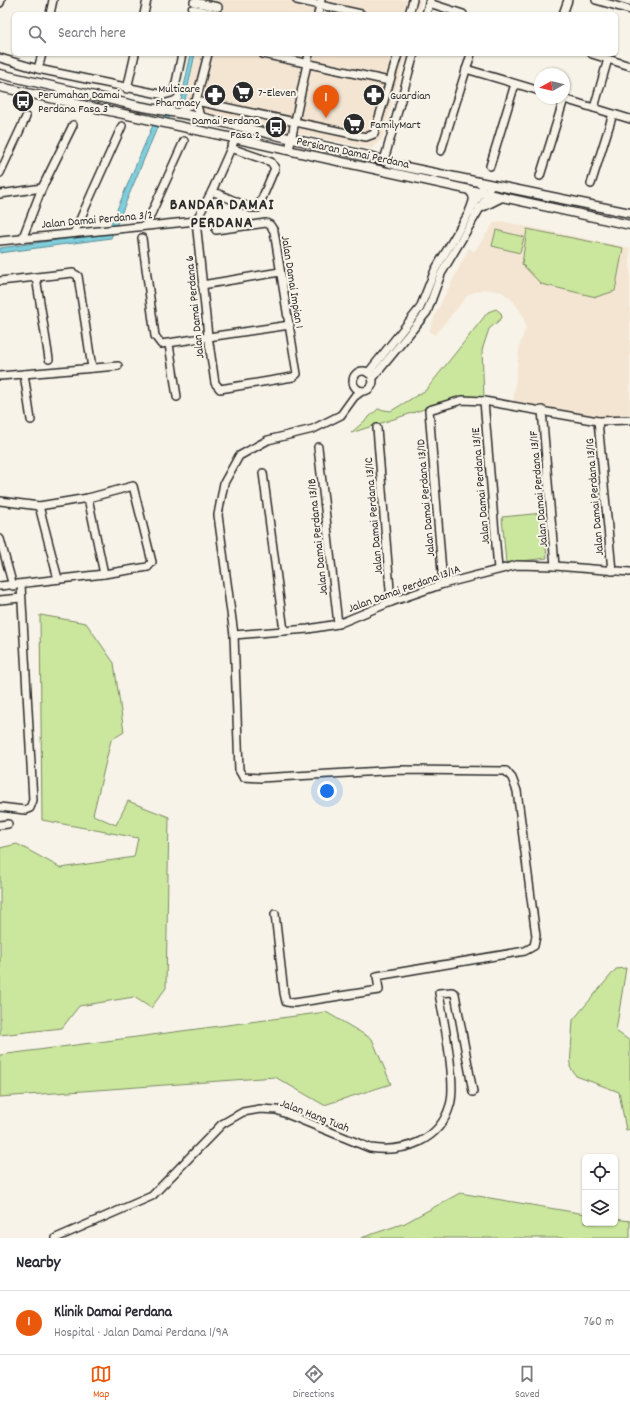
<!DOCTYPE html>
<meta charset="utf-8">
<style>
:root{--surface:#fff;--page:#f7f7f7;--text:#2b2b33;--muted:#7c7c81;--line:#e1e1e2;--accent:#ea580c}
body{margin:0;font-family:Dekko,sans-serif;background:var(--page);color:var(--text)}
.controls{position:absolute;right:12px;bottom:12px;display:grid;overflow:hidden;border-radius:6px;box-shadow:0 1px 3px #0004}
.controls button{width:36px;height:36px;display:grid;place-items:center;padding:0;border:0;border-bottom:1px solid var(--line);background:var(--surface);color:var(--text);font:20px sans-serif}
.compass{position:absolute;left:534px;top:68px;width:36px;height:36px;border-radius:50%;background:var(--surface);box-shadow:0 1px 3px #0004;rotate:262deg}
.you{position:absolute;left:327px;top:791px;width:14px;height:14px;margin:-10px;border:3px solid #fff;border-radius:50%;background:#1a73e8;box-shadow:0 0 0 6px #1a73e833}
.badge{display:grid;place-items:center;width:26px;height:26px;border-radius:50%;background:var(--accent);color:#fff;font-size:13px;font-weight:700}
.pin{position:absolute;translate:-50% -33px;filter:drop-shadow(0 1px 2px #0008)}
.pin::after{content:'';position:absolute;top:21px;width:14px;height:12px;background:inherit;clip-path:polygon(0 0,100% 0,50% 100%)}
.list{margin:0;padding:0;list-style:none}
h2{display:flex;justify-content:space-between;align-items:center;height:52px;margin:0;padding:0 16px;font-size:17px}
h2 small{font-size:13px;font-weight:400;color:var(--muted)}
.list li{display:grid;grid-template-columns:26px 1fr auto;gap:12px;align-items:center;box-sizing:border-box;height:64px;padding:0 16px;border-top:1px solid var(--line)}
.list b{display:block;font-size:15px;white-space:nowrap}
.list p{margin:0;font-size:13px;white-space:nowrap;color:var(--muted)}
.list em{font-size:13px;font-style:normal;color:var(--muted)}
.icon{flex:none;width:22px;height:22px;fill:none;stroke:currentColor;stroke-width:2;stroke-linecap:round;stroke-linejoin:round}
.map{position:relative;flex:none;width:630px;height:1238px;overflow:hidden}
.search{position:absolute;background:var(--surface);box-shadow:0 1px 3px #0004;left:12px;right:12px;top:12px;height:44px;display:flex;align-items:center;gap:10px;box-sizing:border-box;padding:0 14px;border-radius:6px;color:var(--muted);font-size:15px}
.sheet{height:116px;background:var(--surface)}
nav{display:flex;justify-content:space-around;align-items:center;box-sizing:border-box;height:56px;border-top:1px solid var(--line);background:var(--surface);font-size:11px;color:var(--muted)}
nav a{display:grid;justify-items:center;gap:2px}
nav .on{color:var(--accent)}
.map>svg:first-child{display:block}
.built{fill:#f4e5d2}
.green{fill:#cbe79d;stroke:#7b8964}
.water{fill:#7fcedc;stroke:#5d8d95}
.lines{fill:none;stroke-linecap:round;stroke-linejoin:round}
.minor-casing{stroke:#2b2b2b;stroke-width:10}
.major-casing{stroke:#2b2b2b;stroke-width:11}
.minor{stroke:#f7f3e8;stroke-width:7}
.major{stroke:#f7f3e8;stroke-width:8}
.labels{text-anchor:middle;stroke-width:4;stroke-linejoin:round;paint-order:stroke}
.poi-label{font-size:12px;fill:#2b2b2b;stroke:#f7f3e8;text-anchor:start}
.street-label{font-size:12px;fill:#2b2b2b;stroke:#f7f3e8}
.district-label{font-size:16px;font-weight:bold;letter-spacing:1px;fill:#2b2b2b;stroke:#f7f3e8}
</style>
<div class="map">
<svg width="630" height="1238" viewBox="0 0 630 1238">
<rect width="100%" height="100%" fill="#f7f3e8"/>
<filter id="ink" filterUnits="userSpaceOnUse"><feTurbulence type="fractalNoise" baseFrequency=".025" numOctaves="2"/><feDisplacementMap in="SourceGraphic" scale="8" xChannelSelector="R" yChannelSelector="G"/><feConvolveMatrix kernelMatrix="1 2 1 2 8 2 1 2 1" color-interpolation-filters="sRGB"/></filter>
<g filter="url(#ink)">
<g class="built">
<path d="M207,0H421L417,14H204Z"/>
<path d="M196,54H406L382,139L371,149L204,112L186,100Z"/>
<path d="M501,221L630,248V418L602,419L513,402L520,344L526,328L523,315L513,301L502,292L484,289L469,294L435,335L429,331L437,311L469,248L474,252L494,223Z"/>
</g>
<g class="green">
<path d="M527,229L623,248L615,291L596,297L541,284L522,264Z"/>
<path d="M496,230L524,237L520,253L492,246Z"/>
<path d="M496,309L501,313L502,318L489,329L482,350L484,397L464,396L351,433L378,409L391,411L426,390L488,312Z"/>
<path d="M543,513L547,558L506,563L502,517Z"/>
<path d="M40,615L86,623L114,663L124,732L111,740L93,815L116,825L128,801L169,817L166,988L151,1008L134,997L79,1006L62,1028L0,1035V848L17,844L61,868L134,857L138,838L42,820Z"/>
<path d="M626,968L616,1031L630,1041V1129L626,1130L619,1092L576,1076L570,1067L573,1020L616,969Z"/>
<path d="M326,1012L372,1039L391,1084L324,1105L275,1077L0,1097V1055Z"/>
<path d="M460,1193L585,1214V1223H615V1219L630,1221V1238H361L405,1223Z"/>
</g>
<path class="water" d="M191,54H195L184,105L157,128L111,238L0,253V248L107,233L152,127L181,100Z"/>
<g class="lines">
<g class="minor-casing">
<g id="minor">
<path d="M297,0L361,14"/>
<path d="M596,0L630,10"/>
<path d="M194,2L218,7"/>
<path d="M0,3L1,0"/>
<path d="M429,3L463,14"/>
<path d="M192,9L216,14"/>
<path d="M50,14L53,0"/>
<path d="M144,14L147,0"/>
<path d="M318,14L321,0"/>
<path d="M409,14L413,0"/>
<path d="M426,14L430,0"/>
<path d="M563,14L568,0"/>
<path d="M263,54L389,81"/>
<path d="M592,54L630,66"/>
<path d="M0,58L38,69L164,95L171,93L175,87L182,54"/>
<path d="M38,69L42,54"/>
<path d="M466,69L540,91"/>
<path d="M127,89L135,54"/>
<path d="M561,98L630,119"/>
<path d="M196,101L366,137L374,134L398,54"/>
<path d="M594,108L608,59"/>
<path d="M178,113L196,101"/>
<path d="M200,117L196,101L208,54"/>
<path d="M289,150L309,54"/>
<path d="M441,151L471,54"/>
<path d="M385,157L414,54"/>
<path d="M490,166L515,84"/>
<path d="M0,173L26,117"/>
<path d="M540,176L564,99"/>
<path d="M591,184L613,114"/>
<path d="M212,191L251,208H258L275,168L271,162L231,148"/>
<path d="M0,194L42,188"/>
<path d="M196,221L208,336L215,383L220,389L293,377L297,374L274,231L270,225L266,223L216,230"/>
<path d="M196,221L212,191L235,139"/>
<path d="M146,225L184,141"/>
<path d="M74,233L122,126"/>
<path d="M23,237L42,188L73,125"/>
<path d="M142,238L155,336L161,344L290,325"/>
<path d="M0,241L196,221"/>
<path d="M36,277L49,359"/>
<path d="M0,281L73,273L78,276L92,368"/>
<path d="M202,285L280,272"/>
<path d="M169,344L177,397"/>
<circle cx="363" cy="381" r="10"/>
<path d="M368,373L420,308L435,270L479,196L482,187"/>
<path d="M24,374L31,420"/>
<path d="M0,376L118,366"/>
<path d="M372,379L427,312L441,274L486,198L490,185"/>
<path d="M484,401L498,569"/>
<path d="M542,410L555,566"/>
<path d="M598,421L612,571"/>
<path d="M377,428L391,602"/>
<path d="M318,447L338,624"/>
<path d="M263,473L284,631"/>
<path d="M88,498L104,574"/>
<path d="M0,501L39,506L88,498L133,486L152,562L148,567L104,574L0,586"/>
<path d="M39,506L58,579"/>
<path d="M0,539L13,586"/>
<path d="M443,584L429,410L462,400L484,401L598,421L630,420"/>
<path d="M0,600L21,598"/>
<path d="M234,635L308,629L338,624L391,602L443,584L517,565L555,566L630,572"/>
<path d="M0,807L25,810L30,808L33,800L21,585"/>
<path d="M0,825L8,824"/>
<path d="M275,914L284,993L286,1002L294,1003L379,990L377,976L525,951L534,946L536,936L517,791L512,778L506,771L400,770L260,778L243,777L239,770L234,635L218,515L224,483L239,456L268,440L313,429L341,415L354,397L362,391"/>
<path d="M56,1238L152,1196L222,1124L243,1112L260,1109L277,1110L370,1148C404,1153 440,1141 450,1105C457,1084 443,1017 439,993L452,992L455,994L473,1092"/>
</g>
</g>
<g class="major-casing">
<g id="major">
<path d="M0,74L138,106L200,117L275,135L373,157L396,165L630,213"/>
<path d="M0,87L630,225"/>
<path d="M469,190C477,197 473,203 470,211"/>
<path d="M480,208L502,197"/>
</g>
</g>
<use href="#minor" class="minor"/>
<use href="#major" class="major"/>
</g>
</g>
<defs>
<g id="supermarket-disc" transform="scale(1.15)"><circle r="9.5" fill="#2b2b2b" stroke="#f7f3e8"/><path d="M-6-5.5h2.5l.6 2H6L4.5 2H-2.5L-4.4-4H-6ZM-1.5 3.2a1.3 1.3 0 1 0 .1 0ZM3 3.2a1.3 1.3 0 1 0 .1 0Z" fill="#fff"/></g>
<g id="pharmacy-disc" transform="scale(1.15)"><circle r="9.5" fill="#2b2b2b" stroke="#f7f3e8"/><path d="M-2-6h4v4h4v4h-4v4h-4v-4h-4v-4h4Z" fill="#fff"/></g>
<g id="bus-disc" transform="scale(1.15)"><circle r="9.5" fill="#2b2b2b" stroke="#f7f3e8"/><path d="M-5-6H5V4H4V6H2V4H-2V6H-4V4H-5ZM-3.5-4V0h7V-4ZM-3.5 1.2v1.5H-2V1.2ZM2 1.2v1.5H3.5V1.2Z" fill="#fff"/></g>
</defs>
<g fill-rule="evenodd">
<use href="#supermarket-disc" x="243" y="92"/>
<use href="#pharmacy-disc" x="215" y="95"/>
<use href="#pharmacy-disc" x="374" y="95"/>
<use href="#bus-disc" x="23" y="101"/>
<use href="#supermarket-disc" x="354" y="124"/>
<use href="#bus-disc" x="276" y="127"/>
</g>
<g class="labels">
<g class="poi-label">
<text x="200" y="92" text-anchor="end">Multicare<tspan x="200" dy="14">Pharmacy</tspan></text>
<text x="258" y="96">7-Eleven</text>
<text x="38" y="98">Perumahan Damai<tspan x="38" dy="14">Perdana Fasa 3</tspan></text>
<text x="390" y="99">Guardian</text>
<text x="260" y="124" text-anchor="end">Damai Perdana<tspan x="260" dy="14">Fasa 2</tspan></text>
<text x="370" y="128">FamilyMart</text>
</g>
<g class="street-label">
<text transform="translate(353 152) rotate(12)" y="4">Persiaran Damai Perdana</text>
<text transform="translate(97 219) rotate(-5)" y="4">Jalan Damai Perdana 3/2</text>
<text transform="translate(293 282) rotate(81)" y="4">Jalan Damai Impian 1</text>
<text transform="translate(194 307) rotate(-96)" y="4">Jalan Damai Perdana 6</text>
<text transform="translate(480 486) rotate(-95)" y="4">Jalan Damai Perdana 13/1E</text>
<text transform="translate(538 489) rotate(-95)" y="4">Jalan Damai Perdana 13/1F</text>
<text transform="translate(594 497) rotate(-95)" y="4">Jalan Damai Perdana 13/1G</text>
<text transform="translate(425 498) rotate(-95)" y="4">Jalan Damai Perdana 13/1D</text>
<text transform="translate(373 516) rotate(-95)" y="4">Jalan Damai Perdana 13/1C</text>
<text transform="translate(317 537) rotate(-96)" y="4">Jalan Damai Perdana 13/1B</text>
<text transform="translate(404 588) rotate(-20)" y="4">Jalan Damai Perdana 13/1A</text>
<text transform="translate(315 1115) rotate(21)" y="4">Jalan Hang Tuah</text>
</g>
<g class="district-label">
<text x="222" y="209">BANDAR DAMAI<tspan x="222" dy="18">PERDANA</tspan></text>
</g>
</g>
</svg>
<div class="controls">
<button><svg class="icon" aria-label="locate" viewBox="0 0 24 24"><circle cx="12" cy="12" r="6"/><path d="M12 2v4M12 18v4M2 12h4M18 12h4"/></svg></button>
<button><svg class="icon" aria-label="layers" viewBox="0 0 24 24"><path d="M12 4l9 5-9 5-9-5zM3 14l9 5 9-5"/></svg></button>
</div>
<svg class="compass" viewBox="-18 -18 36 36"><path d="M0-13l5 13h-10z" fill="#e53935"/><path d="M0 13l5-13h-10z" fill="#7c7c81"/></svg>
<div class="you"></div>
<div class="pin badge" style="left:326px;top:118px">1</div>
<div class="search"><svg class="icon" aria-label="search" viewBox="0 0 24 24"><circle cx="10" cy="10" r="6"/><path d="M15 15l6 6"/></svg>Search here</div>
</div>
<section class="sheet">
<h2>Nearby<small></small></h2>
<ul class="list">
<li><span class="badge">1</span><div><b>Klinik Damai Perdana</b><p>Hospital · Jalan Damai Perdana 1/9A</p></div><em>760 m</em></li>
</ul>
</section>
<nav>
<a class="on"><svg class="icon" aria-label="map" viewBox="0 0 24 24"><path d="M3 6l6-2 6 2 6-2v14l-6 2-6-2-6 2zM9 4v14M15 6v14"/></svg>Map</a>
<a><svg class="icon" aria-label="directions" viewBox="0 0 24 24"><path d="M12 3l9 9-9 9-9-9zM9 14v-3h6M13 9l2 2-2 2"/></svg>Directions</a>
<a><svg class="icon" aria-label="saved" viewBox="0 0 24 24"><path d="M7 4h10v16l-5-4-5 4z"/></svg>Saved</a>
</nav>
